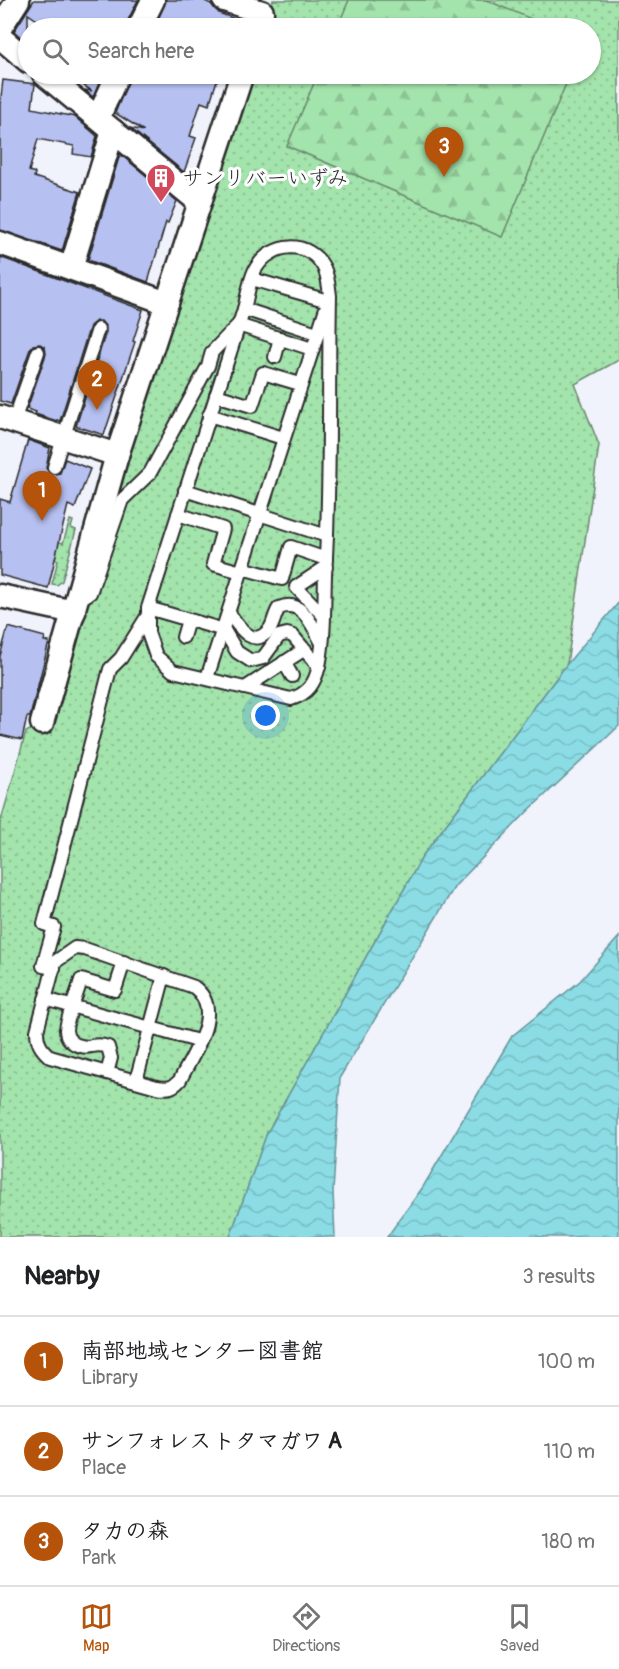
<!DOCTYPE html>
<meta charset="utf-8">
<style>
:root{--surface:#fff;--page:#f6f6f6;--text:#202124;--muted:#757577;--line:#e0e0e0;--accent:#b45309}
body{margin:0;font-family:Pangolin,"Klee One",sans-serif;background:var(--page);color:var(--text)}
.you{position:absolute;left:266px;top:716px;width:21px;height:21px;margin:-15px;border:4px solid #fff;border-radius:50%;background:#1a73e8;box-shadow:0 0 0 9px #1a73e833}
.badge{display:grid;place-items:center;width:39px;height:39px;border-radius:50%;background:var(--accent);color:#fff;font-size:20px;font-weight:700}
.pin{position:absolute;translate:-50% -50px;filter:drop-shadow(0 2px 3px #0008)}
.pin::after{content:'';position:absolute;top:32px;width:21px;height:18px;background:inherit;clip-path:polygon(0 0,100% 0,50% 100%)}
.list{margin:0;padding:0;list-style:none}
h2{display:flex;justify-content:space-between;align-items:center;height:78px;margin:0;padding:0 24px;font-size:26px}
h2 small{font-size:20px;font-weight:400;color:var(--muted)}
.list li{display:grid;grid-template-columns:39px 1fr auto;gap:18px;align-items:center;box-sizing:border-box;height:90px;padding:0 24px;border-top:2px solid var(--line)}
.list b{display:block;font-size:22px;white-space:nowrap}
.list p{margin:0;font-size:20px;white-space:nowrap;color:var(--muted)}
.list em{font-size:20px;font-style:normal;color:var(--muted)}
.icon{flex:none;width:33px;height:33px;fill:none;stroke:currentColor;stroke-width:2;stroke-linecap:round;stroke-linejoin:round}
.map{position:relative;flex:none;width:619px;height:1237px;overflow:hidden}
.search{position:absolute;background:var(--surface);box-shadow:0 2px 4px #0004;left:18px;right:18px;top:18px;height:66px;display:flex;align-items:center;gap:15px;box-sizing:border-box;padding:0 21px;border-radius:33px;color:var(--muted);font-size:22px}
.sheet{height:348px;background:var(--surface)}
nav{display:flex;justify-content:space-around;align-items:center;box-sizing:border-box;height:84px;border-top:2px solid var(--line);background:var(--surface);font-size:16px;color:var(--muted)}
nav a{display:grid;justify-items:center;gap:3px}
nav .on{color:var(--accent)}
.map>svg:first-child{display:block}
.grass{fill:url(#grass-dots);stroke:#67876c;stroke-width:1.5}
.forest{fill:url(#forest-firs);stroke:#67876c;stroke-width:1.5}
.water{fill:url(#water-waves);stroke:#65959a;stroke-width:1.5}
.building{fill:#b6c0f1;stroke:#2b2b2b;stroke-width:1.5}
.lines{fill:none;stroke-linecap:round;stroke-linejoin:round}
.lane-casing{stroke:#2b2b2b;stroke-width:16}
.street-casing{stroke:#2b2b2b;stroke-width:27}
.lane{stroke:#fff;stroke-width:12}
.street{stroke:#fff;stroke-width:22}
.labels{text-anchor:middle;stroke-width:6;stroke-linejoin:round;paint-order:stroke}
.poi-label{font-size:21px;fill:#2b2b2b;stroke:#fff;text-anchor:start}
</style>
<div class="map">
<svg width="619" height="1237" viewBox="0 0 619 1237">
<defs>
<pattern id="grass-dots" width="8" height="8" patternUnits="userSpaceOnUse" patternTransform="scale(1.5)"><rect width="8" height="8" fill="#a3e3ac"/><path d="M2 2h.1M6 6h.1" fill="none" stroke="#8cc394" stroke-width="1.8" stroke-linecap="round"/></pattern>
<pattern id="forest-firs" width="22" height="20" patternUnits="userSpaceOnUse" patternTransform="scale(1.5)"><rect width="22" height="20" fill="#a3e3ac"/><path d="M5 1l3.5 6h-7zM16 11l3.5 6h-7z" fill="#8cc394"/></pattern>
<pattern id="water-waves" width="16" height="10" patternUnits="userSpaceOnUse" patternTransform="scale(1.5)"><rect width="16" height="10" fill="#8bdce4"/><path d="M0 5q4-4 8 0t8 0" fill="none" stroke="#78bdc4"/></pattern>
</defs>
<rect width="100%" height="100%" fill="#f0f2fc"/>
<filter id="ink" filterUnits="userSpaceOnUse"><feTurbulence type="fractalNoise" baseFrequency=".0167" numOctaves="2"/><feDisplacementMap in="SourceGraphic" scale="12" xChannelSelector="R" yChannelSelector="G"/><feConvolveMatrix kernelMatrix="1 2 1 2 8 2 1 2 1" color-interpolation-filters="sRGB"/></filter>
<g filter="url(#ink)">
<g class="grass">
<path d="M273,0H619V360L575,384L599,445L567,664L424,854L267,1133L230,1237H0V824L26,732L46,722L108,503L248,74H590V28H264Z"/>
<path d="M70,520L73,521L71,528L76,530L62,581L57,585L52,584L58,560L40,555L45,538L63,543Z"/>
</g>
<g class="forest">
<path d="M349,0H486L553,28H337Z"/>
<path d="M318,74H570L502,237L287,146Z"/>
</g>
<g class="water">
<path d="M619,602V726L528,811L455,886L340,1077L333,1192L335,1237H230L267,1133L424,854L567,664Z"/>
<path d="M619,937V1237H387L423,1187L512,1036L580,981Z"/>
</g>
<g class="building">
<path d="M34,0H138L124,28H49L28,14V44L14,31Z"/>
<path d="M166,0H203L211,4L219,13L259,28H169L157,22Z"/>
<path d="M66,74H103L93,97L85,90L92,91Z"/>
<path d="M131,74H219L209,105L201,102L190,136L196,138L184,172L130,128L144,131L115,113Z"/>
<path d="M3,80L35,84L32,108L75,117L97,136L91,157L73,154L74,146L38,139L29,171L35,173L34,177L80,192L62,251L0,230V105Z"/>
<path d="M120,154L177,201L168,223L166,222L148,282L88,260Z"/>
<path d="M0,257L143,310L133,341L135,342L104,435L76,426L106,332V327L101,321H96L90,326L60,421L57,420V421L35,414L36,412L27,409L46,354L45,347L40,344L33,345L30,349L11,404L0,401Z"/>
<path d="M28,440L50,448L46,468L51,475L60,473L65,459L90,469L75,508L68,505L48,588L0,575V499L10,502Z"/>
<path d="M8,627L45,637L44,641L49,642L30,717H27L22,740L0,735V656Z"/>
</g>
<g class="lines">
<g class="lane-casing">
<g id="lane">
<path d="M252,279L328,301"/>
<path d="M244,309L317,333"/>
<path d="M275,357L280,338"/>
<path d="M216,395L252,406L263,373L300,384"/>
<path d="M209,415L283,438"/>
<path d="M14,421L38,352"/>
<path d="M54,467L98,329"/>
<path d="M185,490L327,536"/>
<path d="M178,514L223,529L213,564L241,572"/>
<path d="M242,568L282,579L291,547L326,559"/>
<path d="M77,601L90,593L122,500L150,473L208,366L212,352L238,325L312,349"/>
<path d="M148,608L224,630L237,652L251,661L263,658L279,636L287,634L293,636L319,667"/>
<path d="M229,613C238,625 252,650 269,630C274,624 274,615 279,608C302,598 312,625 321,641"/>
<path d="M323,615L296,587L326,567"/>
<path d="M183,637L188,620"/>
<path d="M284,662L292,676"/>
<path d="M207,678L326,308"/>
<path d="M245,688L305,649"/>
<path d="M75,948L85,949L194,987C225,1010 193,1054 180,1080C173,1088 168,1089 157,1087L50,1057C41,1049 37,1043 37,1031L55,962Z"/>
<path d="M54,968L43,966L54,927L44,924L110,669L121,658L148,615V608L244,309C247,298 250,277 256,268C272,242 309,239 324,268C328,276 329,287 330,296C328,389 331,482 325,575C324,605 325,637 319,666C315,683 308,694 291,699L173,671L156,656L148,633V615"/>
<path d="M45,999L198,1041"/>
<path d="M107,1073L111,1058L108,1047C94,1042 92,1049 81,1046C74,1045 66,1039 66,1030C66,1020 78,992 81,980L115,990L124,962"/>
<path d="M136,1081L164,976"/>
</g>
</g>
<g class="street-casing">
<g id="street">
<path d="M224,0L262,12"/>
<path d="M0,28L18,0"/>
<path d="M139,28L153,0"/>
<path d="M0,37L28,61"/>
<path d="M44,74L199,202"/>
<path d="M98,118L118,74"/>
<path d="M0,243L167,303"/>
<path d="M71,268L113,131"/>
<path d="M0,417L117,455"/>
<path d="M0,596L74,612"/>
<path d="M42,723L117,455L242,74"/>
</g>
</g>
<use href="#lane" class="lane"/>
<use href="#street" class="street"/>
</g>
</g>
<defs>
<g id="building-pin" transform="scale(1.5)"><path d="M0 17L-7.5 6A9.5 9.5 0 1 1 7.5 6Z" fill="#d1495b" stroke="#fff"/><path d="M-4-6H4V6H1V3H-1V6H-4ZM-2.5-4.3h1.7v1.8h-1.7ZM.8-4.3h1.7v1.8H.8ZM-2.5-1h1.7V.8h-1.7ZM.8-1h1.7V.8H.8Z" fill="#fff"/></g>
</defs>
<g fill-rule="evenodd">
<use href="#building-pin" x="161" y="178"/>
</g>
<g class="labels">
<g class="poi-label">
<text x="182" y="185">サンリバーいずみ</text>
</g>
</g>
</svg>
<div class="you"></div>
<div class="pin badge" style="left:42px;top:521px">1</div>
<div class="pin badge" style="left:97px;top:410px">2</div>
<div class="pin badge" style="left:444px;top:177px">3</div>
<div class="search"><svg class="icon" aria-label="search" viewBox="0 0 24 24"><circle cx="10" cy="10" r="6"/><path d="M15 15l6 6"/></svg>Search here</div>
</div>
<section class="sheet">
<h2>Nearby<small>3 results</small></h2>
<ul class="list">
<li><span class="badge">1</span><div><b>南部地域センター図書館</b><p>Library</p></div><em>100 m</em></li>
<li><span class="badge">2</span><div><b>サンフォレストタマガワ A</b><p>Place</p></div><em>110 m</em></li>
<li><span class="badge">3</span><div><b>タカの森</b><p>Park</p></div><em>180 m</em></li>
</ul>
</section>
<nav>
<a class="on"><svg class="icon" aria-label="map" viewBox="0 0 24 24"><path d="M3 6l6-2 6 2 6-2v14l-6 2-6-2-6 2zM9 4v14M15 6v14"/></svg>Map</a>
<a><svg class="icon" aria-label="directions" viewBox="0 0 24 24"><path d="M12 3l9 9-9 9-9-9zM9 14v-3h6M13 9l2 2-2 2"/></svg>Directions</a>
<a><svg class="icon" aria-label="saved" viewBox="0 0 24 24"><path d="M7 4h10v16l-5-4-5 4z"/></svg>Saved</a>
</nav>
